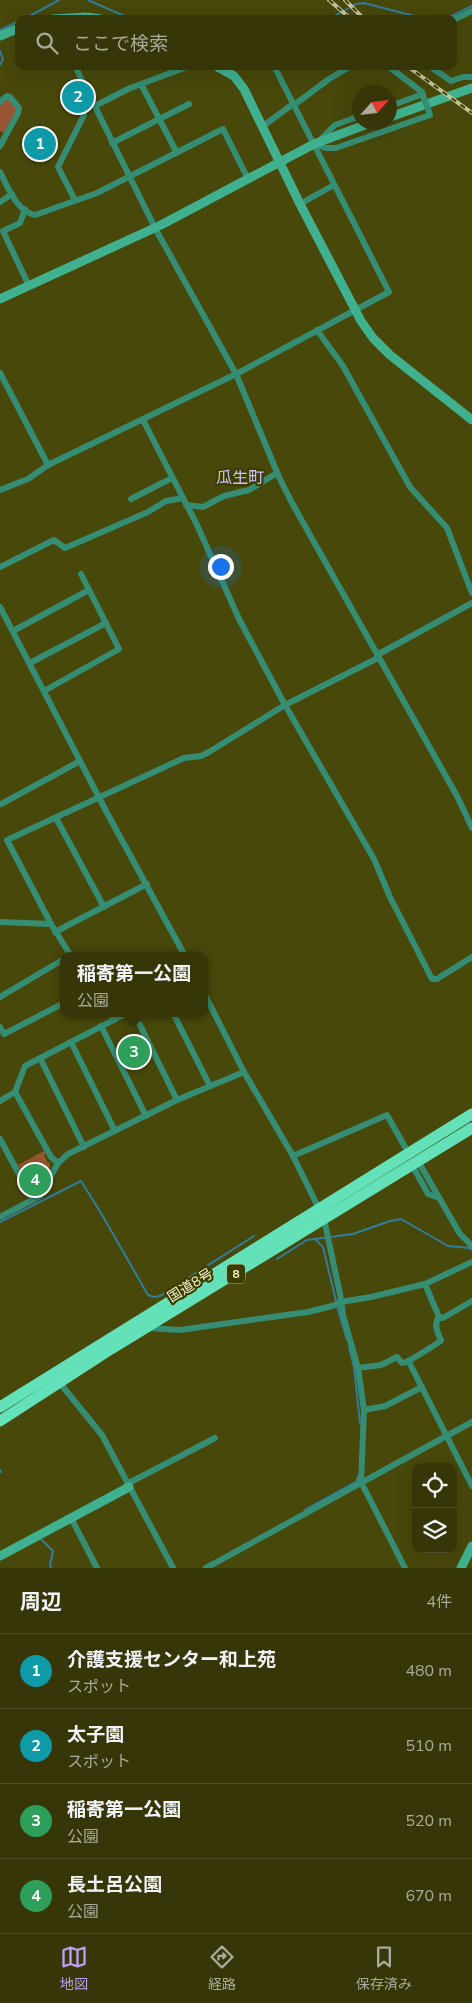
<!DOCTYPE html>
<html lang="ja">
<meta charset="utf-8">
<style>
:root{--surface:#363608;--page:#414116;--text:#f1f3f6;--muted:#aaab9c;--line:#505029;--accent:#bca0f2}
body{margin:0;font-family:"Nunito Sans","Noto Sans JP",sans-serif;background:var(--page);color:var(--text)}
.controls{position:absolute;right:15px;bottom:15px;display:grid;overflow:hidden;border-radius:10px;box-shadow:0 5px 20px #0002}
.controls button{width:45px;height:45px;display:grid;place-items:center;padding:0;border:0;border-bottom:1px solid var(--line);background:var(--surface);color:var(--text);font:25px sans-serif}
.compass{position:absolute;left:352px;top:85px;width:45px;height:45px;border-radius:50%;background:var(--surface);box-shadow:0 5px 20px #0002;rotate:63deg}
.you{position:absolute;left:220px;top:566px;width:18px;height:18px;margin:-12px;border:4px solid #fff;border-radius:50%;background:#1a73e8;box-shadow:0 0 0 8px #1a73e833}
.badge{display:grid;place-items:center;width:32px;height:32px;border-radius:50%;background:var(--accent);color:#fff;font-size:16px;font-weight:700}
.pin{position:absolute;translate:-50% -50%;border:2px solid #fff;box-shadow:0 1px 5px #0006}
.popup{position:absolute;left:60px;top:952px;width:148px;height:65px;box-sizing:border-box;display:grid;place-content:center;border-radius:10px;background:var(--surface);filter:drop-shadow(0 1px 4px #0005);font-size:16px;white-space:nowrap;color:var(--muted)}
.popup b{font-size:19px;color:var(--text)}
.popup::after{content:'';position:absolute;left:50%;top:100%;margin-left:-10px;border:10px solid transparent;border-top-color:var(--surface)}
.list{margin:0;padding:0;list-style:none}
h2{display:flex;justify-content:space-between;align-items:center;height:65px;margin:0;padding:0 20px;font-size:21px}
h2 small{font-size:16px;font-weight:400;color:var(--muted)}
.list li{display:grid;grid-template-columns:32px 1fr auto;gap:15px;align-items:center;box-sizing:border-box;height:75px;padding:0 20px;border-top:1px solid var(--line)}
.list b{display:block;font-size:19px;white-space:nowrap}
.list p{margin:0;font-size:16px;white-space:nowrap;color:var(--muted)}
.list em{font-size:16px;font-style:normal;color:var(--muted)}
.icon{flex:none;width:28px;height:28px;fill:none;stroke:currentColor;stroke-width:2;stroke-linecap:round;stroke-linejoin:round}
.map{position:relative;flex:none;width:472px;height:1568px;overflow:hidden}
.search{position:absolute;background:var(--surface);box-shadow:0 5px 20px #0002;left:15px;right:15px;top:15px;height:55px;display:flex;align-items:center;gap:12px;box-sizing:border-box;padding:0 18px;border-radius:10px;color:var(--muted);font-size:19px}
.sheet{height:365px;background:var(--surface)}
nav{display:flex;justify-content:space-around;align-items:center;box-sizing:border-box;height:70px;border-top:1px solid var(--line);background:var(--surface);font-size:14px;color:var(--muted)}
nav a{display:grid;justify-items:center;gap:2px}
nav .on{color:var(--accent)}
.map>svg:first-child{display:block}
.green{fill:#975631}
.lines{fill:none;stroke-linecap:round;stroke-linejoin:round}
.stream{stroke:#2f7e9e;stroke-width:2}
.street-tunnel{stroke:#626228;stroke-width:6;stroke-dasharray:6 3;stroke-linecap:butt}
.street{stroke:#358e73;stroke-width:6}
.secondary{stroke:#3fb18f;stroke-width:9}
.highway{stroke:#63e1b9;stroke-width:11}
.rail-casing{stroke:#c2c397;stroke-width:4}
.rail{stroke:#3e3d00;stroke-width:2;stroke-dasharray:5.5;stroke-linecap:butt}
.street-bridge{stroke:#358e73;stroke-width:6}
.labels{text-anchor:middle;stroke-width:4.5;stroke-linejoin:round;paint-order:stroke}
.shield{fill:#3e3d00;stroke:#bcbc90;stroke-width:1}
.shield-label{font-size:12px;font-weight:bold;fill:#f2f3ce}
.street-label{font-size:14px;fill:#f2f3ce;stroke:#3e3d00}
.quarter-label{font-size:16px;fill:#c9c3fc;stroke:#3e3d00}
</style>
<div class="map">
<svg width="472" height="1568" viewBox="0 0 472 1568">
<rect width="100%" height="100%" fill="#48480b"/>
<g class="green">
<path d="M6,99H10L16,106V111L4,133L0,131V106Z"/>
<path d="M143,1038L150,1052L147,1053L149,1058L129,1067L127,1063L124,1064L118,1050Z"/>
<path d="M44,1151L46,1154L44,1155L48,1163L50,1162V1169L37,1192H32L18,1165Z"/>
</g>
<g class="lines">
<g class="stream">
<path d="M88,0L131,19"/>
<path d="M24,19L59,0"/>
<path d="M329,19L356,4L364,3L426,19"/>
<path d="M437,19L450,17L472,6"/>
<path d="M0,30L19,21"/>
<path d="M0,51L3,59L0,65"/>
<path d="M0,1222L81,1181L101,1213L148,1295L154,1297L160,1296L254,1236"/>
<path d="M316,1240L323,1247L336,1301"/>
<path d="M277,1259L307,1240L353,1234L390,1221L401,1219L448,1246L469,1248L472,1250"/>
<path d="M337,1306L347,1340"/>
<path d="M349,1347L354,1367L360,1423"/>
<path d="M0,1470L1,1472"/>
<path d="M305,1510L356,1482L359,1475"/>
<path d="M41,1539L53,1551L50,1565L51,1568"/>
</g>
<path class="street-tunnel" d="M414,1161L419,1171"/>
<g class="street">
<path d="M453,20L472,11"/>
<path d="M75,66L155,228L236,374L279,477L292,503L457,796L472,828"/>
<path d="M388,66L422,92L423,96"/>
<path d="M429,66L451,81L463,77H472"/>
<path d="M141,84L177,153"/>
<path d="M0,102L7,96L10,97L19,108L18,113L0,146"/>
<path d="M294,105L329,79L351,66"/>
<path d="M95,106L128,89L189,66"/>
<path d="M390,106L423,94"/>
<path d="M263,126L293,104"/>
<path d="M318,142L335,125L360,116"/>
<path d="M112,143L189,104"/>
<path d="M314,144L326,148H336L430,115L429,112"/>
<path d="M0,172C8,187 17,212 35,215L97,193L223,129L248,179"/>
<path d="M75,200L58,167L84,115"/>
<path d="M0,202L12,194"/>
<path d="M300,204L334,185"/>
<path d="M25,209L20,223L3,231L29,286"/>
<path d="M317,330L343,366L410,487L447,528L472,593"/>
<path d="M0,373L48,465"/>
<path d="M143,420L197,525L239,619L285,705L374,859L390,897L432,979H437L472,957"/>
<path d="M0,490L28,479L48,465L236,374L389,292L274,66"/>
<path d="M131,499L172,478"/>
<path d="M186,505L203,507L224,496L249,490L277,473"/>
<path d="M0,567L54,540L65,548L148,512L166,501L183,498"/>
<path d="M0,607L106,811L185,956"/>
<path d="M13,631L89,590"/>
<path d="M377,655L472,603"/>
<path d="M30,663L106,623"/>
<path d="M44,691L119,649L81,574"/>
<path d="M1,804L80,761"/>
<path d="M56,818L104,907"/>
<path d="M0,922L51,924"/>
<path d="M55,932L147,884"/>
<path d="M71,956L51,924L7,840L184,758L201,756L209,752L285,705L378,658"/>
<path d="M204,993L244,1072L293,1156L324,1219L340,1294L343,1315L358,1368L364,1410L361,1482L405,1568"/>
<path d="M0,997L64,959"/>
<path d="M110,1013L114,1020"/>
<path d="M134,1013L177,1100"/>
<path d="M173,1013L210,1086"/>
<path d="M101,1026L146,1116"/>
<path d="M0,1027L4,1034L64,1003"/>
<path d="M71,1042L115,1131"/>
<path d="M40,1058L84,1147"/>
<path d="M0,1101L15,1092"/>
<path d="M0,1139L33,1200"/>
<path d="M293,1156L387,1115L405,1147"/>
<path d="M418,1161L460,1234L472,1246"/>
<path d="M58,1163L51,1157L15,1092L25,1066L127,1013"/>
<path d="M412,1165L428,1194L439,1198"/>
<path d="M0,1217L40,1196L58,1163L68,1154L177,1100L244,1072"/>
<path d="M425,1284L439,1317"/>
<path d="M439,1317L443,1318L472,1301"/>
<path d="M148,1328L180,1330L308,1312L332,1306L341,1302L371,1297L425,1284L472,1262"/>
<path d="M409,1362L472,1486"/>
<path d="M358,1368L381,1365L397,1357L402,1363C410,1362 432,1346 441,1341C438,1332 433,1325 439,1317"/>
<path d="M59,1382L102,1435L173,1568"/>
<path d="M364,1410L385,1406L422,1387"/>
<path d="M127,1484L215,1438"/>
<path d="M71,1518L97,1568"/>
<path d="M206,1568L472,1422"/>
</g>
<g class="secondary">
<path d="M53,19L86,17L101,19"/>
<path d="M0,36L19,28"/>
<path d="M216,66L234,76L244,89L300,204L361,321L373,338L390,355L472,420"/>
<path d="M390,117L472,88"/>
<path d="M0,299L161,225L314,144L373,122"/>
<path d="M0,1556L129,1487"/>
<path d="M461,1568L472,1546"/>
</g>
<g class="highway">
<path d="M0,1407L472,1114"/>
<path d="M0,1421L111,1349L472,1128"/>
</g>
<g class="rail-casing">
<g id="rail">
<path d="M329,0L351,19"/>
<path d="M345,0L364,19"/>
<path d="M407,66L472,113"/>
</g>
</g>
<use href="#rail" class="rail"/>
<path class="street-bridge" d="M423,96L429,112"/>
</g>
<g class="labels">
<rect class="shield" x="227" y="1264.5" width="18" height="19" rx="4"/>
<g class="shield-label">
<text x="236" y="1278">8</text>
</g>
<g class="street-label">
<text transform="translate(190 1285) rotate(-32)" y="5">国道8号</text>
</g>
<g class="quarter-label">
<text x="240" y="483">瓜生町</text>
</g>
</g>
</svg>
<div class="controls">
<button><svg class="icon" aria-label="locate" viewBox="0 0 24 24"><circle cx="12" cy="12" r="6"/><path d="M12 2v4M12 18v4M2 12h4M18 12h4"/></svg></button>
<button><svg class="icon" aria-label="layers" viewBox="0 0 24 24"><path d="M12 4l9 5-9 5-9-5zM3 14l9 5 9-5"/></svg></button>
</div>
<svg class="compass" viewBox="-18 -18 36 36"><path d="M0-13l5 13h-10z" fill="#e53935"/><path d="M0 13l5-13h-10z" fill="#aaab9c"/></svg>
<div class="you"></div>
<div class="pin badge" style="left:40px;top:144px;background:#0f9aa8">1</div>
<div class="pin badge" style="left:78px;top:97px;background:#0f9aa8">2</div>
<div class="pin badge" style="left:134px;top:1052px;background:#2e9e5b">3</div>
<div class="popup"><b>稲寄第一公園</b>公園</div>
<div class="pin badge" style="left:35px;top:1180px;background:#2e9e5b">4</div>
<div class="search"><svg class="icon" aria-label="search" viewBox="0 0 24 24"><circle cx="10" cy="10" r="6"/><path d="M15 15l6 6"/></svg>ここで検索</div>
</div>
<section class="sheet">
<h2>周辺<small>4件</small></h2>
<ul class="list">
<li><span class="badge" style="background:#0f9aa8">1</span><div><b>介護支援センター和上苑</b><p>スポット</p></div><em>480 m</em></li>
<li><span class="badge" style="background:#0f9aa8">2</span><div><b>太子園</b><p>スポット</p></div><em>510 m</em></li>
<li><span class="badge" style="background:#2e9e5b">3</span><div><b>稲寄第一公園</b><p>公園</p></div><em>520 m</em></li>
<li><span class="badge" style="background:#2e9e5b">4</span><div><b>長土呂公園</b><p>公園</p></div><em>670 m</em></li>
</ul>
</section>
<nav>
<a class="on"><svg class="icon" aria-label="map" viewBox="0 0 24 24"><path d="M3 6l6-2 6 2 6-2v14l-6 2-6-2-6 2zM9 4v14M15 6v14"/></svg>地図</a>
<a><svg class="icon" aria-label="directions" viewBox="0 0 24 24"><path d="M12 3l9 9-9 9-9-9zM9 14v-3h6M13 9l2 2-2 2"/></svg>経路</a>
<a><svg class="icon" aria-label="saved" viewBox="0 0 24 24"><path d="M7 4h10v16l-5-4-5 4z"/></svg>保存済み</a>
</nav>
